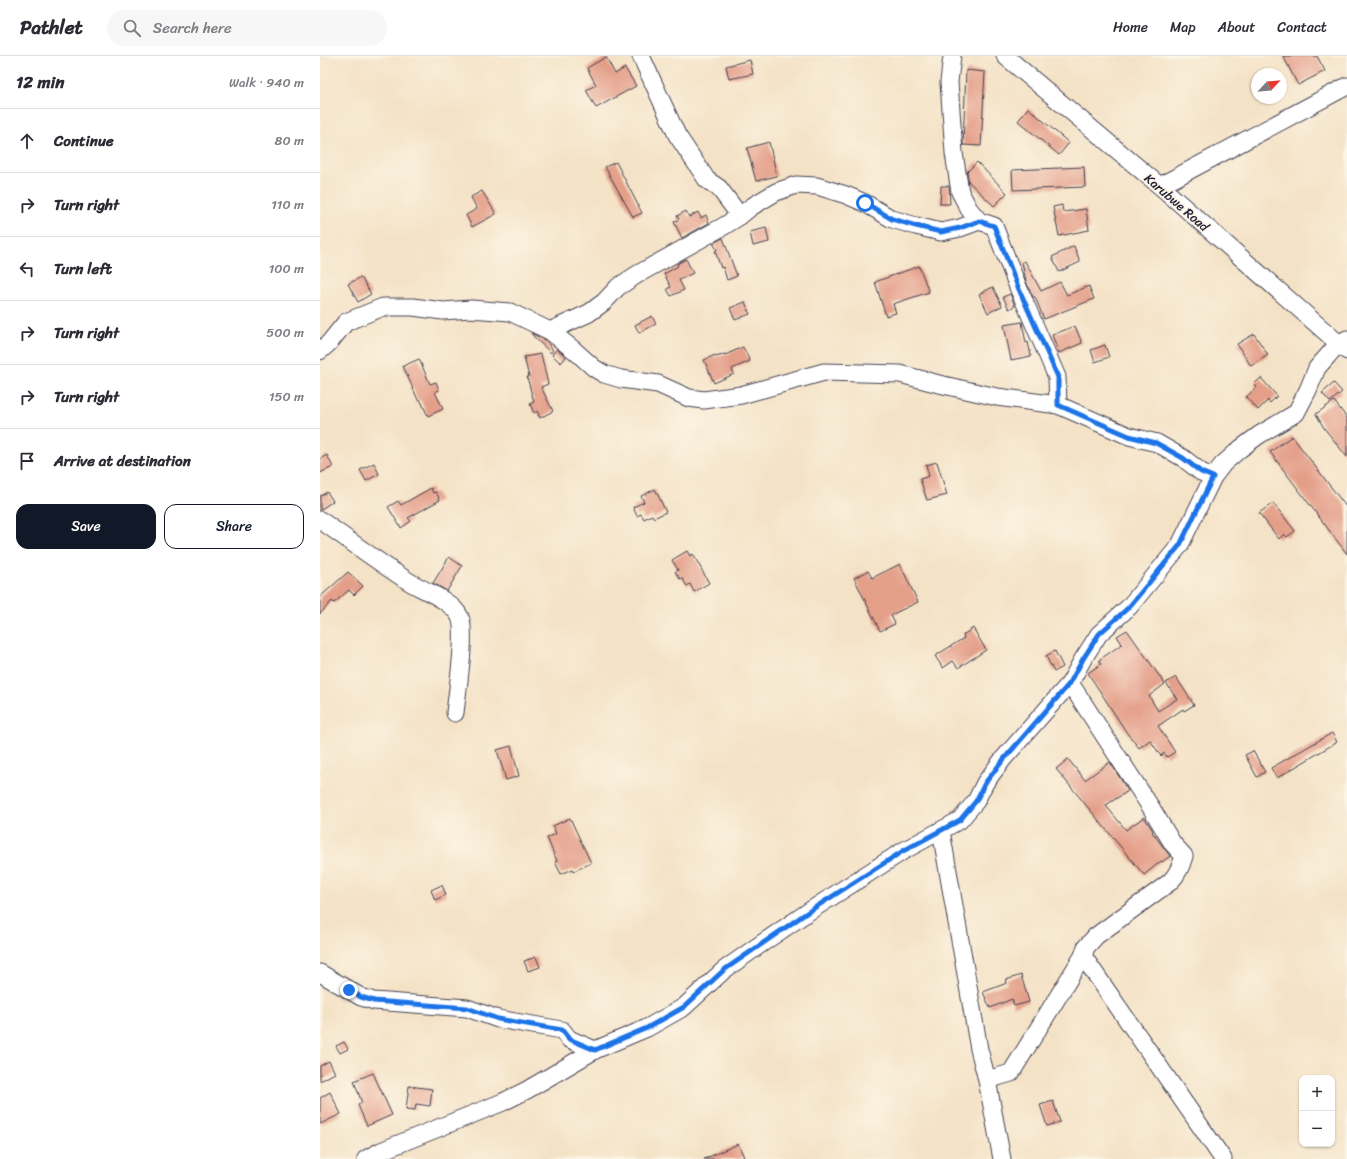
<!DOCTYPE html>
<meta charset="utf-8">
<style>
:root{--surface:#fff;--page:#f7f7f7;--text:#2b2b33;--muted:#7c7c81;--line:#e1e1e2;--accent:#111827}
body{margin:0;font-family:Sriracha,sans-serif;background:var(--page);color:var(--text)}
.controls{position:absolute;right:12px;bottom:12px;display:grid;overflow:hidden;border-radius:8px;box-shadow:0 1px 3px #0004}
.controls button{width:36px;height:36px;display:grid;place-items:center;padding:0;border:0;border-bottom:1px solid var(--line);background:var(--surface);color:var(--text);font:20px sans-serif}
.compass{position:absolute;left:931px;top:12px;width:36px;height:36px;border-radius:50%;background:var(--surface);box-shadow:0 1px 3px #0004;rotate:64deg}
.stop{position:absolute;width:12px;height:12px;margin:-9px;border:3px solid #1a73e8;border-radius:50%;background:#fff}
.stop.end{background:#1a73e8;border-color:#fff;box-shadow:0 1px 4px #0008}
.list{margin:0;padding:0;list-style:none}
h2{display:flex;justify-content:space-between;align-items:center;height:52px;margin:0;padding:0 16px;font-size:17px}
h2 small{font-size:13px;font-weight:400;color:var(--muted)}
.list li{display:grid;grid-template-columns:26px 1fr auto;gap:12px;align-items:center;box-sizing:border-box;height:64px;padding:0 16px;border-top:1px solid var(--line)}
.list b{display:block;font-size:15px;white-space:nowrap}
.list em{font-size:13px;font-style:normal;color:var(--muted)}
.actions{display:flex;gap:8px;padding:12px 16px}
.actions a{flex:1;padding:9px 0;border:1px solid var(--accent);border-radius:12px;text-align:center;font-size:14px;color:var(--accent)}
.actions .main{background:var(--accent);color:#fff}
.icon{flex:none;width:22px;height:22px;fill:none;stroke:currentColor;stroke-width:2;stroke-linecap:round;stroke-linejoin:round}
.map{position:relative;flex:none;width:1027px;height:1103px;overflow:hidden}
header{display:flex;align-items:center;gap:24px;box-sizing:border-box;height:56px;padding:0 20px;background:var(--surface);border-bottom:1px solid var(--line)}
header strong{font-size:19px}
nav{display:flex;gap:22px;margin-inline-start:auto;font-size:14px}
.search{width:280px;height:36px;background:var(--page);display:flex;align-items:center;gap:10px;box-sizing:border-box;padding:0 14px;border-radius:22px;color:var(--muted);font-size:15px}
main{display:flex}
aside{flex:1;background:var(--surface)}
.map>svg:first-child{display:block}
.building{fill:#e49f89}
.lines{fill:none;stroke-linecap:round;stroke-linejoin:round}
.minor-casing{stroke:#423f50;stroke-width:19}
.minor{stroke:#fff;stroke-width:17}
.route{stroke:#1a73e8;stroke-width:5}
.labels{text-anchor:middle;stroke-width:3.5;stroke-linejoin:round;paint-order:stroke}
.street-label{font-size:13px;fill:#22223b;stroke:#fcf5e5}
</style>
<header>
<strong>Pathlet</strong>
<div class="search"><svg class="icon" aria-label="search" viewBox="0 0 24 24"><circle cx="10" cy="10" r="6"/><path d="M15 15l6 6"/></svg>Search here</div>
<nav><a>Home</a><a>Map</a><a>About</a><a>Contact</a></nav>
</header>
<main>
<aside>
<h2>12 min<small>Walk · 940 m</small></h2>
<ul class="list">
<li><svg class="icon" aria-label="ahead" viewBox="0 0 24 24"><path d="M12 20V5M6 11l6-6 6 6"/></svg><div><b>Continue</b></div><em>80 m</em></li>
<li><svg class="icon" aria-label="right" viewBox="0 0 24 24"><path d="M7 20v-9h11M14 6l5 5-5 5"/></svg><div><b>Turn right</b></div><em>110 m</em></li>
<li><svg class="icon" aria-label="left" viewBox="0 0 24 24"><path d="M17 20v-9H6M10 6l-5 5 5 5"/></svg><div><b>Turn left</b></div><em>100 m</em></li>
<li><svg class="icon" aria-label="right" viewBox="0 0 24 24"><path d="M7 20v-9h11M14 6l5 5-5 5"/></svg><div><b>Turn right</b></div><em>500 m</em></li>
<li><svg class="icon" aria-label="right" viewBox="0 0 24 24"><path d="M7 20v-9h11M14 6l5 5-5 5"/></svg><div><b>Turn right</b></div><em>150 m</em></li>
<li><svg class="icon" aria-label="arrive" viewBox="0 0 24 24"><path d="M6 21V4h12l-3 4 3 4H6"/></svg><div><b>Arrive at destination</b></div></li>
</ul>
<div class="actions"><a class="main">Save</a><a>Share</a></div>
</aside>
<div class="map">
<svg width="1027" height="1103" viewBox="0 0 1027 1103">
<rect width="100%" height="100%" fill="#fcf5e5"/>
<filter id="ink" filterUnits="userSpaceOnUse"><feTurbulence type="fractalNoise" baseFrequency=".025" numOctaves="2"/><feDisplacementMap in="SourceGraphic" scale="8" xChannelSelector="R" yChannelSelector="G"/><feConvolveMatrix kernelMatrix="1 2 1 2 8 2 1 2 1" color-interpolation-filters="sRGB"/></filter>
<filter id="wash" filterUnits="userSpaceOnUse"><feTurbulence type="fractalNoise" baseFrequency=".012" numOctaves="4" result="noise"/><feDisplacementMap in="SourceGraphic" scale="16" xChannelSelector="R" yChannelSelector="G"/><feGaussianBlur stdDeviation="0.9" result="paint"/><feColorMatrix in="noise" values="0 0 0 0 0 0 0 0 0 0 0 0 0 0 0 0 0 1.4 0 .05"/><feComposite in="paint" operator="in"/></filter>
<g filter="url(#wash)">
<rect width="100%" height="100%" fill="#f4e2c6"/>
<g id="blocks">
<g class="building">
<path d="M963,0H997L1005,15L978,29Z"/>
<path d="M286,1L295,18L305,12L316,30L276,52L266,34L276,29L267,12Z"/>
<path d="M430,4L433,18L409,23L406,10Z"/>
<path d="M646,14L665,16L661,90L643,89Z"/>
<path d="M708,52L749,87L739,99L698,65Z"/>
<path d="M449,86L457,120L436,125L427,92Z"/>
<path d="M296,106L322,157L313,161L285,111Z"/>
<path d="M657,106L687,137L674,150L649,126L647,116Z"/>
<path d="M764,111L765,131L693,134L692,114Z"/>
<path d="M621,130H629L630,148H620Z"/>
<path d="M162,135L176,158L152,171L146,159L157,153L151,141Z"/>
<path d="M742,149L743,156L766,153L769,174L739,180L733,151Z"/>
<path d="M366,155L369,161L378,156L381,162L386,159L389,167L362,182L354,166L359,163L357,160Z"/>
<path d="M446,172L449,186L433,190L430,176Z"/>
<path d="M403,182L417,220L407,224L403,211L401,212L395,195L397,194L393,187Z"/>
<path d="M754,190L760,206L739,216L732,201Z"/>
<path d="M366,203L373,217L359,224L364,234L351,240L347,233L351,231L344,218L358,210L357,208Z"/>
<path d="M705,205L721,235L740,226L747,239L769,230L774,243L724,263L715,241H713L706,225L702,206Z"/>
<path d="M599,210L609,236L573,248L576,257L566,260L555,226Z"/>
<path d="M41,221L51,238L38,246L28,228Z"/>
<path d="M673,231L682,250L668,257L659,238Z"/>
<path d="M690,238L695,250L689,253L683,241Z"/>
<path d="M425,246L430,258L415,264L410,252Z"/>
<path d="M332,260L336,268L319,277L315,269Z"/>
<path d="M702,266L706,287L708,286L711,300L691,304L684,269Z"/>
<path d="M755,270L762,287L739,297L732,279Z"/>
<path d="M211,277L227,285L233,295L231,297L214,281Z"/>
<path d="M934,278L948,299L931,310L917,288Z"/>
<path d="M785,289L789,301L775,306L771,294Z"/>
<path d="M423,291L430,305L412,313L414,318L394,327L384,304L395,299L396,301L405,298V299Z"/>
<path d="M237,293L246,301L241,307L232,299Z"/>
<path d="M221,298L228,328L221,331L233,355L220,362L217,355L214,357L210,348L214,346L207,321H209L204,301Z"/>
<path d="M99,303L110,328L116,326L119,334L115,336L123,353L108,360L100,343L98,344L83,310Z"/>
<path d="M941,322L957,340L950,347L948,344L938,354L926,341L937,331L934,328Z"/>
<path d="M1014,327L1022,336L1010,346L1002,337Z"/>
<path d="M1014,345L1027,362V401L1004,372L996,358Z"/>
<path d="M972,380L1027,452V498L950,396Z"/>
<path d="M7,399L13,411L0,417V403Z"/>
<path d="M617,406L627,439L607,444L600,423L609,420L606,409Z"/>
<path d="M54,407L59,418L46,425L40,414Z"/>
<path d="M111,432L113,437L116,436L120,444L88,462L91,465L81,472L68,451L78,445L81,449Z"/>
<path d="M335,433L346,456L334,462L332,459L324,463L321,458L317,460L313,451L324,446L321,440Z"/>
<path d="M7,436L13,445L0,454V440Z"/>
<path d="M953,447L975,475L967,481L964,478L959,483L939,457Z"/>
<path d="M367,495L370,500L373,498L389,527L374,536L370,528L367,530L362,522L360,523L355,516L358,514L352,504Z"/>
<path d="M129,501L142,510L127,535L113,527Z"/>
<path d="M580,508L598,546L571,559L575,568L560,575L534,522L548,515L552,522Z"/>
<path d="M28,516L43,530L34,539L29,534L14,547L12,545L0,558V541Z"/>
<path d="M653,572L666,594L638,612L633,605L623,612L615,600L644,582L643,579Z"/>
<path d="M807,574L845,628L829,640L838,655L857,643L846,627L856,621L874,649L864,655L863,653L838,670L855,696L847,701L844,697L841,700L830,684L819,692L807,677L768,617L781,608L779,604L802,588L797,580Z"/>
<path d="M735,595L743,611L734,616L726,600Z"/>
<path d="M1012,677L1017,686L957,722L951,712Z"/>
<path d="M191,690L199,720L186,724L177,694Z"/>
<path d="M933,695L945,716L937,721L925,699Z"/>
<path d="M748,703L765,724L790,706L808,735L786,749L787,751L806,774L824,761L833,775L832,776L850,800L842,806L841,805L824,819L736,713Z"/>
<path d="M250,762L271,807L254,815L253,813L241,818L235,806L237,805L227,782L236,778L233,770Z"/>
<path d="M122,829L126,839L115,844L111,834Z"/>
<path d="M216,901L220,911L208,915L204,905Z"/>
<path d="M701,919L709,946L694,950L692,943L670,952L663,936L687,927L686,924Z"/>
<path d="M24,986L28,993L20,997L16,990Z"/>
<path d="M9,1005L15,1017L0,1025V1010Z"/>
<path d="M53,1017L72,1059L47,1070L38,1049L42,1047L34,1025Z"/>
<path d="M89,1030L112,1033L110,1050L96,1048L95,1054L86,1053Z"/>
<path d="M10,1036L21,1058L0,1068V1042Z"/>
<path d="M733,1045L740,1066L727,1070L720,1049Z"/>
<path d="M418,1088L424,1101L419,1103H384Z"/>
</g>
</g>
</g>
<g filter="url(#ink)">
<use href="#blocks" fill-opacity="0" stroke="#423f50" stroke-width="1"/>
<g class="lines">
<g class="minor-casing">
<g id="minor">
<path d="M321,0L357,79L387,124L399,132L420,160"/>
<path d="M632,0L629,26L634,97L640,136L649,153L659,165L674,170L698,231L737,321L738,349"/>
<path d="M685,0L840,130L1027,295"/>
<path d="M840,130L1027,30"/>
<path d="M230,275L269,257L284,246L298,231L318,218L404,170L420,160L431,151L456,136L476,129L497,130L526,139L545,147L572,163L596,170L621,176L640,172L659,165"/>
<path d="M0,295L9,287L26,266L63,251H93L123,255L151,253L190,256L230,275L254,294L274,312L284,318L301,323L338,328L369,342L384,344L421,339L504,316L580,318L619,328L677,341L738,349L809,380L837,387L863,402L881,416L893,421"/>
<path d="M0,464C29,484 58,506 88,525C102,534 132,544 140,561C147,577 137,637 135,657"/>
<path d="M621,775L659,993L667,1024L682,1103"/>
<path d="M763,900L903,1103"/>
<path d="M0,917L41,941L54,945L147,952L178,963L242,974L249,983L275,994"/>
<path d="M667,1024L691,1017L763,900L766,891L776,880L850,826C858,818 861,810 864,800L853,788L830,750L750,627"/>
<path d="M46,1103L61,1095L183,1046L207,1034L275,994L327,972L364,951L404,914L438,890L488,856L583,795L640,764L656,745L665,727L683,703L750,627L763,603L779,578L809,551L860,489L893,421L903,408L920,393L939,379L976,357L988,334L997,312L1019,287L1027,283"/>
</g>
</g>
<use href="#minor" class="minor"/>
</g>
</g>
<g class="lines" filter="url(#ink)">
<path class="route" d="M29,934L41,941L54,945L147,952L178,963L242,974L249,983L275,994L327,972L364,951L404,914L488,856L583,795L640,764L656,745L665,727L684,703L750,627L763,603L779,578L809,551L860,489L893,421L881,416L863,402L836,387L809,380L738,349V321L698,231L674,170L659,165L640,172L621,176L596,170L572,163L545,147"/>
</g>
<g class="labels">
<g class="street-label">
<text transform="translate(857 146) rotate(41)" y="5">Karubwe Road</text>
</g>
</g>
</svg>
<div class="controls">
<button>+</button>
<button>−</button>
</div>
<svg class="compass" viewBox="-18 -18 36 36"><path d="M0-13l5 13h-10z" fill="#e53935"/><path d="M0 13l5-13h-10z" fill="#7c7c81"/></svg>
<div class="stop" style="left:545px;top:147px"></div>
<div class="stop end" style="left:29px;top:934px"></div>
</div>
</main>
